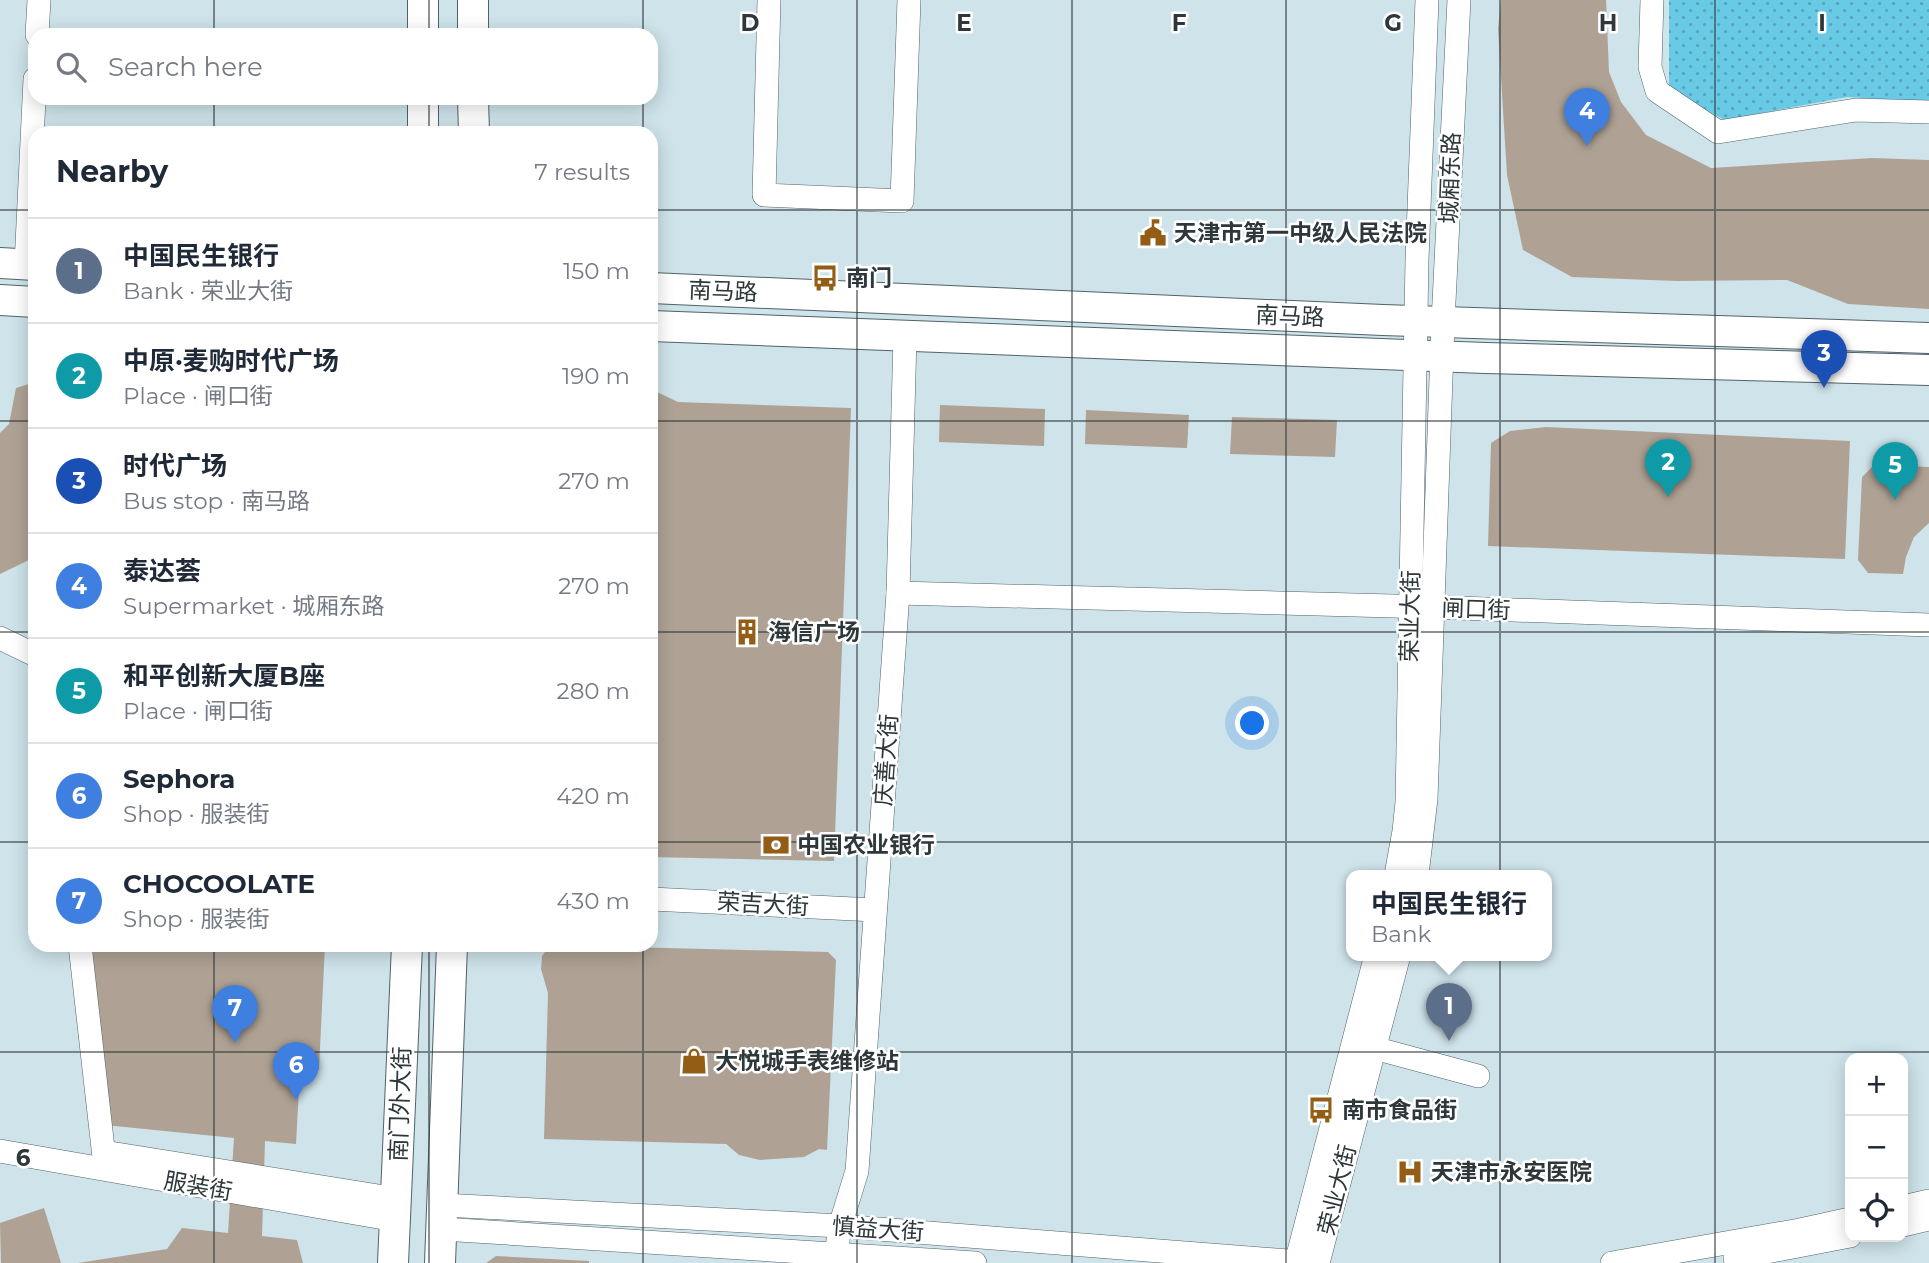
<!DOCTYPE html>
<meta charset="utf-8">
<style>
:root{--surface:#fff;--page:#f6f6f7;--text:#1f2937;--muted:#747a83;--line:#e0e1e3;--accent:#945d16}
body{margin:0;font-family:Montserrat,"Noto Sans SC",sans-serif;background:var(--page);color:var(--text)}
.controls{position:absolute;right:21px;bottom:21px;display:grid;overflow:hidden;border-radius:14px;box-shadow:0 4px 18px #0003}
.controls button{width:63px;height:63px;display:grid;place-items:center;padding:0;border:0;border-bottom:2px solid var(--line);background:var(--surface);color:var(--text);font:35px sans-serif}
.you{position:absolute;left:1253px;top:724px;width:24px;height:24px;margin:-18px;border:5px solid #fff;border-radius:50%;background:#1a73e8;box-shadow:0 0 0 10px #1a73e833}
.badge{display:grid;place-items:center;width:46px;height:46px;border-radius:50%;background:var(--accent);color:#fff;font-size:23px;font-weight:700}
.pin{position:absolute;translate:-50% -58px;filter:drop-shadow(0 2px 4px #0008)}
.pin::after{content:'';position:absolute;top:37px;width:24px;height:21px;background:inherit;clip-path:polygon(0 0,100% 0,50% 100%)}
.popup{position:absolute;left:1346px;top:870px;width:206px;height:91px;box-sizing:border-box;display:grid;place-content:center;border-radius:14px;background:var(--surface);filter:drop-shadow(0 2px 5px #0005);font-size:23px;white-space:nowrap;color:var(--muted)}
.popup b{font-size:26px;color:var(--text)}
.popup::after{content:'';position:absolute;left:50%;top:100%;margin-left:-14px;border:14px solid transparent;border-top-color:var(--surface)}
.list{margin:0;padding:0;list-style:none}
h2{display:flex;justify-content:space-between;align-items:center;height:91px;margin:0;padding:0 28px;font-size:30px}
h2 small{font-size:23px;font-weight:400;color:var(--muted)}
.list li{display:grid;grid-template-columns:46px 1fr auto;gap:21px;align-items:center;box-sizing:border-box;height:105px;padding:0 28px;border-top:2px solid var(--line)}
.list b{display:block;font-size:26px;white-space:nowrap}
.list p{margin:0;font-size:23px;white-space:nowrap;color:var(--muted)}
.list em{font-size:23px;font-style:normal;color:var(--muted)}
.icon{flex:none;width:38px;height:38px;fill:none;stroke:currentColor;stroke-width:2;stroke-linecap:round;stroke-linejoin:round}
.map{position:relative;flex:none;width:1929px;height:1263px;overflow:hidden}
.search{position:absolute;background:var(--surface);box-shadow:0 4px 18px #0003;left:28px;top:28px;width:630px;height:77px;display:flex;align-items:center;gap:18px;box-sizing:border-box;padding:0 24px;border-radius:21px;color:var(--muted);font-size:26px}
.panel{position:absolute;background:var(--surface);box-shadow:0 4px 18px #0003;left:28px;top:126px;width:630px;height:826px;border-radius:21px}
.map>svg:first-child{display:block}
.grass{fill:url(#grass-dots)}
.building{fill:#afa295}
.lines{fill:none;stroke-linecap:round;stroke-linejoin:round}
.minor-casing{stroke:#506369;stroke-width:24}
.major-casing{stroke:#506369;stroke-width:32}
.minor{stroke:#fff;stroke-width:23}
.major{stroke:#fff;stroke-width:30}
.grid{fill:none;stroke:#2e3739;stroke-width:2;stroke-opacity:0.55}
.labels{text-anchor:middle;stroke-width:5;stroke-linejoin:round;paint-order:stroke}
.street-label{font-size:23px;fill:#2e3739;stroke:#fff}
.poi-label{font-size:23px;font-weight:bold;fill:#2e3739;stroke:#fff;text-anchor:start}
.grid-label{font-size:23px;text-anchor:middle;font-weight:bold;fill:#2e3739;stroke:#fff;stroke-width:5;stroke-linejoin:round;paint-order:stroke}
</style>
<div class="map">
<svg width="1929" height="1263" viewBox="0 0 1929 1263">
<defs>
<pattern id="grass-dots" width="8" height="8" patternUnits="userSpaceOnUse" patternTransform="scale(1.75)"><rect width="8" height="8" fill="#68cae5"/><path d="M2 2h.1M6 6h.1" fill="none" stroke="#56a5bb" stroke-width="1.8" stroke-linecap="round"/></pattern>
</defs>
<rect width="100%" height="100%" fill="#cee3ea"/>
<path class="grass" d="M1669,0H1929V102L1847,97L1725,120L1669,92Z"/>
<g class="building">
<path d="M1501,0H1606L1609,72L1621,102L1646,135L1711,168L1873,158L1929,160V309L1848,304L1787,280L1677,281L1572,277L1523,250L1507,175L1498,29Z"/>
<path d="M35,382V557L0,574V433L9,424L16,388Z"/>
<path d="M651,392L659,393L678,402L851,408L834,861L651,857Z"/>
<path d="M940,405L1045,409L1044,446L939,442Z"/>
<path d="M1086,410L1189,415L1187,448L1085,444Z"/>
<path d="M1232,417L1337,420L1335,457L1230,454Z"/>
<path d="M1546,427L1850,441L1845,559L1488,546L1491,443L1510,431Z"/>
<path d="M1874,465L1929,467V523L1914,537L1906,557L1903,574L1868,573L1858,560L1862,477Z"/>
<path d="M90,945H325L319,1069L299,1089L296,1144L265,1141L262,1236L297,1240L303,1263H78L167,1249L182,1228L228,1233L234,1138L105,1125Z"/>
<path d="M550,945L828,952L836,960L827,1150L819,1149L804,1157L760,1160L739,1155L726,1144L544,1139L548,993L541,969L542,956Z"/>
<path d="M44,1208L61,1263H1L0,1223Z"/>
<path d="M496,1256L589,1261V1263H486Z"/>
</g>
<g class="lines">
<g class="minor-casing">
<g id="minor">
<path d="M769,0L764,195L902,201L909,0"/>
<path d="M1652,0L1650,67L1657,91L1718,132L1856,110L1929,112"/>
<path d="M37,35L39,0"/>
<path d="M26,265L35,79"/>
<path d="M898,593L1431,607L1929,625"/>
<path d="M0,638L35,655"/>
<path d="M1396,875L1404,831L1407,802L1417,260L1427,0"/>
<path d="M1417,875L1426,799L1443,322L1459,0"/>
<path d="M651,899L875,910"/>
<path d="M80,945L105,1166"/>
<path d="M1374,1048L1478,1076"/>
<path d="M0,1151L395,1220"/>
<path d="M104,1152L397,1199"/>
<path d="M442,1205L840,1226L1313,1263"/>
<path d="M1903,1207L1929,1201"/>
<path d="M1903,1225L1929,1219"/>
<path d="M442,1229L975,1263"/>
<path d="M1735,1258L1850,1236"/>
<path d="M835,1263L840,1226L857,1171L898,593L905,337"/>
<path d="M1296,1263L1376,955"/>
<path d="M1318,1263L1399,955"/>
<path d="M1612,1263L1800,1230L1850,1219"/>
</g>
</g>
<g class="major-casing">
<g id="major">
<path d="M423,0V35"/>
<path d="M473,0V35"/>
<path d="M423,98V133"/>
<path d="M473,98L474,133"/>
<path d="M0,263L35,265"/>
<path d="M651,288L1383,320L1929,338"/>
<path d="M0,300L35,302"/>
<path d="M651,326L1485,358L1929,370"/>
<path d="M393,1263L407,945"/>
<path d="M440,1263L452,945"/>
</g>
</g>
<use href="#minor" class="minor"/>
<use href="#major" class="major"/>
</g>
<path class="grid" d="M214,0V35M429,0V35M643,0V35M857,0V1263M1072,0V1263M1286,0V1263M1500,0V1263M1715,0V1263M214,98V133M429,98V133M643,98V133M0,210H35M651,210H1929M0,421H35M651,421H1929M0,632H35M651,632H1929M0,842H35M651,842H1929M214,945V1263M429,945V1263M643,945V1263M0,1052H1929"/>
<defs>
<g id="civic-bare" transform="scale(2.1)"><path d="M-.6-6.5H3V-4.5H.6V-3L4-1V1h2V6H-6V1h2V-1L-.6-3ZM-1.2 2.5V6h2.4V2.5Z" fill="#945d16" stroke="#fff" stroke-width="2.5" paint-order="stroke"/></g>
<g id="bus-bare" transform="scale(2.1)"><path d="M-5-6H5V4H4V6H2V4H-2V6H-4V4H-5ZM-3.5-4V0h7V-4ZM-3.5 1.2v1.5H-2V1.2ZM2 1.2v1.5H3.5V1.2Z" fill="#945d16" stroke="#fff" stroke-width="2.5" paint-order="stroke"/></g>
<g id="building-bare" transform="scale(2.1)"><path d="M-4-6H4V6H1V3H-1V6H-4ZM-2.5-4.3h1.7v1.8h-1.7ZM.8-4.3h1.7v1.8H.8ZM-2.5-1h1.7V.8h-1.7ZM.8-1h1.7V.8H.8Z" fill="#945d16" stroke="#fff" stroke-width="2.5" paint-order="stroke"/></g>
<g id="bank-bare" transform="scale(2.1)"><path d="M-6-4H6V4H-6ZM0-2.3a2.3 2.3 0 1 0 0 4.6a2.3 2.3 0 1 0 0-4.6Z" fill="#945d16" stroke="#fff" stroke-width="2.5" paint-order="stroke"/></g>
<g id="shop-bare" transform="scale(2.1)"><path d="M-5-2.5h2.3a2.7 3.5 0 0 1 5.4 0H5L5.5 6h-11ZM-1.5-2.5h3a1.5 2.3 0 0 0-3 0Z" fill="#945d16" stroke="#fff" stroke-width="2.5" paint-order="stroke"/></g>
<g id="hospital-bare" transform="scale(2.1)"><path d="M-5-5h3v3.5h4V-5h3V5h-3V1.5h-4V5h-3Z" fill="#945d16" stroke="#fff" stroke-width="2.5" paint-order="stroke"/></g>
</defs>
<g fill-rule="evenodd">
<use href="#civic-bare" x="1153" y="233"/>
<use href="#bus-bare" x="825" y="278"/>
<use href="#building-bare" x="747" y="632"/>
<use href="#bank-bare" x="776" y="845"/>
<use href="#shop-bare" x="694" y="1061"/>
<use href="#bus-bare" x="1321" y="1110"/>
<use href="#hospital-bare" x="1410" y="1172"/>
</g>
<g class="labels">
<g class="street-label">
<text transform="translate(1450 178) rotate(-88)" y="8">城厢东路</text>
<text transform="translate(723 291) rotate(2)" y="8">南马路</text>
<text transform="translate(1290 316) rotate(2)" y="8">南马路</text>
<text transform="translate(1476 609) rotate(2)" y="8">闸口街</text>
<text transform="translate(1410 616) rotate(-89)" y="8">荣业大街</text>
<text transform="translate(886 760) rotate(-86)" y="8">庆善大街</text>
<text transform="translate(763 904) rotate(3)" y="8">荣吉大街</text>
<text transform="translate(400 1104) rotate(-88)" y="8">南门外大街</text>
<text transform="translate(198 1186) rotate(10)" y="8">服装街</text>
<text transform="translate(1337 1190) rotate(-76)" y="8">荣业大街</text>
<text transform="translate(878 1229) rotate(4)" y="8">慎益大街</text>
</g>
<g class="poi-label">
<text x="1174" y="241">天津市第一中级人民法院</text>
<text x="846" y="286">南门</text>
<text x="768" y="640">海信广场</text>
<text x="797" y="853">中国农业银行</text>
<text x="715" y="1069">大悦城手表维修站</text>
<text x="1342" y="1118">南市食品街</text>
<text x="1431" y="1180">天津市永安医院</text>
</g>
</g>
<g class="grid-label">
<text x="750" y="31">D</text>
<text x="964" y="31">E</text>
<text x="1179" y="31">F</text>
<text x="1393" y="31">G</text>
<text x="1608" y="31">H</text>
<text x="1822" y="31">I</text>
<text x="23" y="1166">6</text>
</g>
</svg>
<div class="controls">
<button>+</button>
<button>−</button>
<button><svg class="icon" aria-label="locate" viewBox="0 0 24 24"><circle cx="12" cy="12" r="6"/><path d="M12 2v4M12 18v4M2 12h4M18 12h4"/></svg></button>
</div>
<div class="you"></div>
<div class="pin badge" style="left:1449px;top:1041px;background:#5c6f8a">1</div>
<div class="popup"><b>中国民生银行</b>Bank</div>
<div class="pin badge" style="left:1668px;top:497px;background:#0f9aa8">2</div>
<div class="pin badge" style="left:1824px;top:388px;background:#1a4fb4">3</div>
<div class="pin badge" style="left:1587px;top:146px;background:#3f7fe0">4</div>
<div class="pin badge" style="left:1895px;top:500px;background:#0f9aa8">5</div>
<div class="pin badge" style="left:296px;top:1100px;background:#3f7fe0">6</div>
<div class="pin badge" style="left:235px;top:1043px;background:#3f7fe0">7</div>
<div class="search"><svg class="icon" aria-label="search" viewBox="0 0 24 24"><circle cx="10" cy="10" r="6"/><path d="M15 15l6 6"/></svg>Search here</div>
<section class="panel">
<h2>Nearby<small>7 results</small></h2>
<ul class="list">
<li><span class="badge" style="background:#5c6f8a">1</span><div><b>中国民生银行</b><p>Bank · 荣业大街</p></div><em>150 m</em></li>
<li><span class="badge" style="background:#0f9aa8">2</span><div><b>中原·麦购时代广场</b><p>Place · 闸口街</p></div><em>190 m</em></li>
<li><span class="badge" style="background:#1a4fb4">3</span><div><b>时代广场</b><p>Bus stop · 南马路</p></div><em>270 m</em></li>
<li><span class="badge" style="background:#3f7fe0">4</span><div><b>泰达荟</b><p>Supermarket · 城厢东路</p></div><em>270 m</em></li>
<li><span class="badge" style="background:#0f9aa8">5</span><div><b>和平创新大厦B座</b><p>Place · 闸口街</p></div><em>280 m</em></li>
<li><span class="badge" style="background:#3f7fe0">6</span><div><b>Sephora</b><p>Shop · 服装街</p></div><em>420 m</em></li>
<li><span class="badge" style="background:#3f7fe0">7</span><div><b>CHOCOOLATE</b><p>Shop · 服装街</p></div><em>430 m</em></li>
</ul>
</section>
</div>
